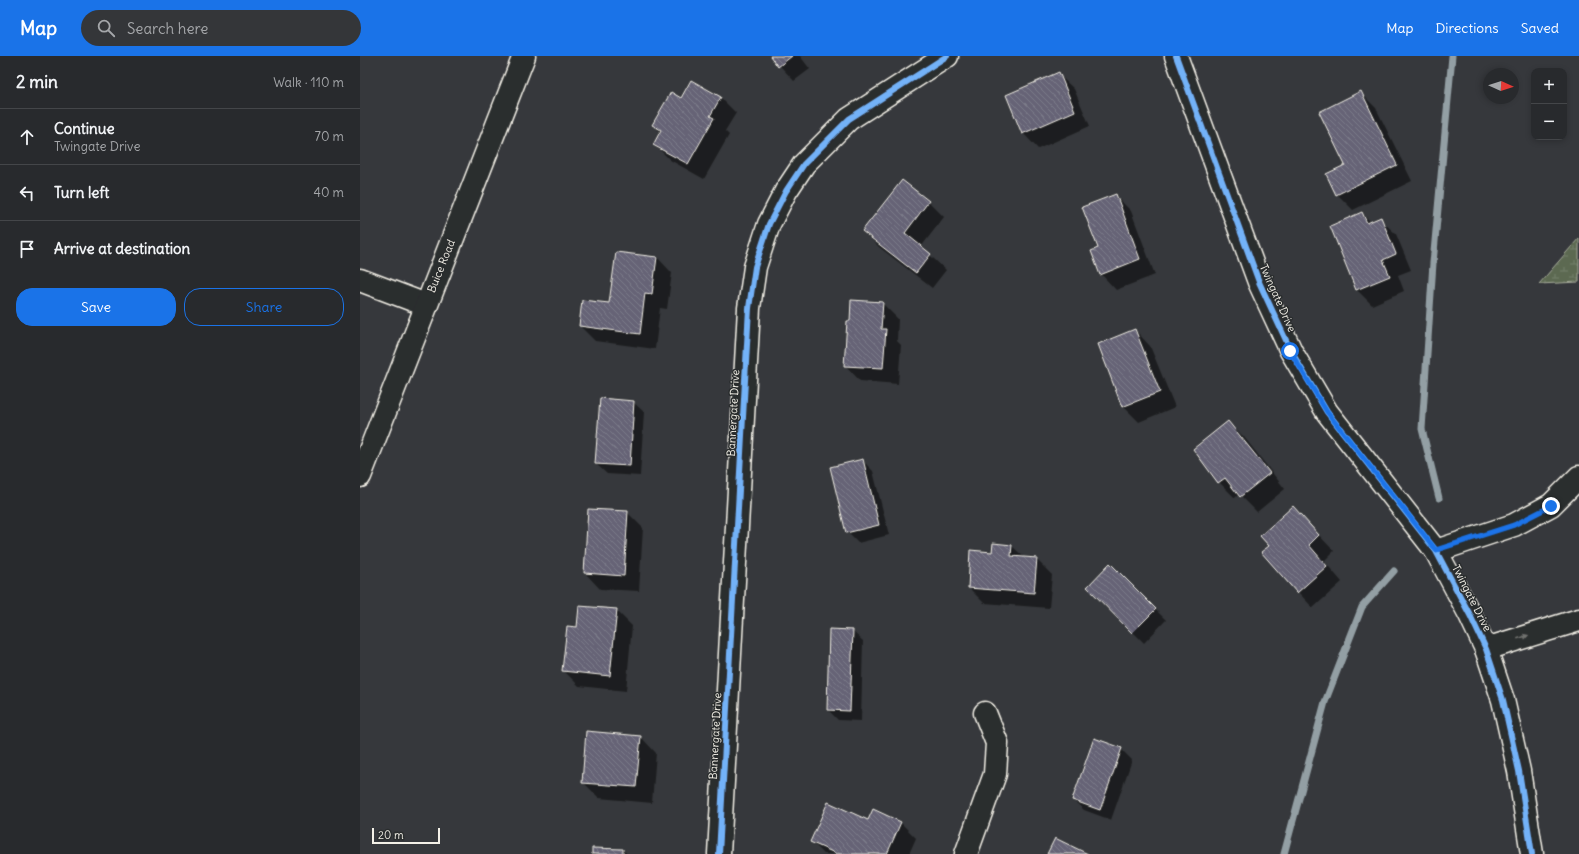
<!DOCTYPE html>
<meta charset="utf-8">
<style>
:root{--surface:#282a2d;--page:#343639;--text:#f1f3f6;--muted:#a5a7aa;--line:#444649;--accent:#1a73e8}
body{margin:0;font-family:Delius,sans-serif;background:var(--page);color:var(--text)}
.controls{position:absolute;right:12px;top:12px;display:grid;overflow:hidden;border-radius:8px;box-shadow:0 2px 6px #0003}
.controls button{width:36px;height:36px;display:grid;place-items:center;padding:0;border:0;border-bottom:1px solid var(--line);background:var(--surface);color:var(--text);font:20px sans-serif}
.compass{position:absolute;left:1123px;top:12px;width:36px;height:36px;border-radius:50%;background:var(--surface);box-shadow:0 2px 6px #0003;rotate:93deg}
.scale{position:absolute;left:12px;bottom:10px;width:68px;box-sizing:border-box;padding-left:4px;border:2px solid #f4f1e8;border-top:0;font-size:11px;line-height:14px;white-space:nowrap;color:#f4f1e8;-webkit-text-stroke:3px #2a2d2e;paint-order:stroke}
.stop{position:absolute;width:12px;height:12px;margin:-9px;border:3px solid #1a73e8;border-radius:50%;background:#fff}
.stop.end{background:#1a73e8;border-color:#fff;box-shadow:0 1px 4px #0008}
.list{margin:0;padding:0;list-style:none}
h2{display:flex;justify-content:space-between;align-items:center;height:52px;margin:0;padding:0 16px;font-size:17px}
h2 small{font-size:13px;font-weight:400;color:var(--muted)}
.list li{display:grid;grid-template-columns:26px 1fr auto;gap:12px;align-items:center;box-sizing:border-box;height:56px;padding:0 16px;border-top:1px solid var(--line)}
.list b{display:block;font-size:15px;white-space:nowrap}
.list p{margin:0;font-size:13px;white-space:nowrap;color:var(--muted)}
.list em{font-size:13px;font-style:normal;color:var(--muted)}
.actions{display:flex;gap:8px;padding:12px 16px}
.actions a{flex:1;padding:9px 0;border:1px solid var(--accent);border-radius:16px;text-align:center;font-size:14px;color:var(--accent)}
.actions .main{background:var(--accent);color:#fff}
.icon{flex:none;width:22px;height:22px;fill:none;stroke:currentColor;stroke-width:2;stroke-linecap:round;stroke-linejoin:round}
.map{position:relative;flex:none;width:1219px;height:798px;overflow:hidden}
header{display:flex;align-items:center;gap:24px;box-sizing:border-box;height:56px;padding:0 20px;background:var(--accent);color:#fff}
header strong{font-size:19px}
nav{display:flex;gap:22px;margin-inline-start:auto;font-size:14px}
.search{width:280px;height:36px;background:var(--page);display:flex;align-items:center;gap:10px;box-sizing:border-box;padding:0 14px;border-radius:22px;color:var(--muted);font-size:15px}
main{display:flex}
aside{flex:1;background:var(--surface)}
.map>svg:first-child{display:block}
.wetland{fill:url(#wetland-marsh);stroke:#a8ad9c}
.shadow{fill:#0007}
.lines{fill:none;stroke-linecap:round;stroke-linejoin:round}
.stream{stroke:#939fa4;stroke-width:7}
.building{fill:url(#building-back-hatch);stroke:#f4f1e8}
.minor-casing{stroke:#f4f1e8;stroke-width:25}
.minor{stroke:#2a2d2e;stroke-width:22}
.cycleway-casing{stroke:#2a2d2e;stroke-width:8}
.cycleway{stroke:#73b2f8;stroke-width:6}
.oneway{fill:#71726f}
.route{stroke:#1a73e8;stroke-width:5}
.labels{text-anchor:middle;stroke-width:3;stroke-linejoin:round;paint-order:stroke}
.street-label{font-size:11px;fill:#f4f1e8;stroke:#2a2d2e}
</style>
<header>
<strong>Map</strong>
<div class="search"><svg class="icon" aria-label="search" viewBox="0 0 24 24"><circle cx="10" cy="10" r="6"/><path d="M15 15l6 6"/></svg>Search here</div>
<nav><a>Map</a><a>Directions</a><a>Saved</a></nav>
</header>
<main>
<aside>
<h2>2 min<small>Walk · 110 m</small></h2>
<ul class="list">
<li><svg class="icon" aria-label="ahead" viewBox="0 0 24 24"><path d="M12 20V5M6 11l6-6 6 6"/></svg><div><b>Continue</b><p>Twingate Drive</p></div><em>70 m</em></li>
<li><svg class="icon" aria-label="left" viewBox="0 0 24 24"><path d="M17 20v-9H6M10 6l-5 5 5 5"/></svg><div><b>Turn left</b></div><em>40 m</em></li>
<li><svg class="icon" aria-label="arrive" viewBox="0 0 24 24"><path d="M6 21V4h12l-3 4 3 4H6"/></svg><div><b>Arrive at destination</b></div></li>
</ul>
<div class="actions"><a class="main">Save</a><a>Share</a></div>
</aside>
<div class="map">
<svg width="1219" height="798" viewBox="0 0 1219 798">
<defs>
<pattern id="wetland-marsh" width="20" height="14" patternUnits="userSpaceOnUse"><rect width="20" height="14" fill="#5c6951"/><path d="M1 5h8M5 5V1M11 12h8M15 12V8" fill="none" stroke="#747f6a"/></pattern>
<pattern id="building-back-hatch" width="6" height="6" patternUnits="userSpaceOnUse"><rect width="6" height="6" fill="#666476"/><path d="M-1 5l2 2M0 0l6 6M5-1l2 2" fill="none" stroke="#7c7b8a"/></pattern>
</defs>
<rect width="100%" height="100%" fill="#36383c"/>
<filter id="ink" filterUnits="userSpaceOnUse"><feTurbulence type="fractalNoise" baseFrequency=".025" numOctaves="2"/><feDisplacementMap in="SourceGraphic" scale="8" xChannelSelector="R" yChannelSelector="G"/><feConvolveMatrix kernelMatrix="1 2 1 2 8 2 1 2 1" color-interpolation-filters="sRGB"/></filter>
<g filter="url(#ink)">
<path class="wetland" d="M1219,182V226L1179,228Z"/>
<g class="shadow">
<path d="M411,0H440L450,13L434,25Z"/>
<path d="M698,18L714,33L730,70L678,93L663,77Z"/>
<path d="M1001,37L1016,52L1052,125L993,154L977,138L986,110Z"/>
<path d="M360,41L376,57L365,75L369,79L344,123L310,104L294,88L301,77L293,69L321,43Z"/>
<path d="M755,139L771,155L795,219L756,234L741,218L739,192Z"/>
<path d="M568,145L584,161L561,191L586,214L572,232L519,191L503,175Z"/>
<path d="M1002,158L1011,166L1020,163L1036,178L1051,214L1038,219L1044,235L1012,249L996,233Z"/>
<path d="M297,201L312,217L307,253L300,252L295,293L235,285L220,270L250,248Z"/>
<path d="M522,247L538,263L537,285L541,289L538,328L500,325L485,309Z"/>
<path d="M775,274L790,290L815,351L779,366L763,350Z"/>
<path d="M273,346L284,356L280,420L247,418L236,408Z"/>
<path d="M868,366L884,381L925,433L897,456L879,438L875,442L859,426Z"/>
<path d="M502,404L513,415L529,479L498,487L487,476Z"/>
<path d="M933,452L974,495L964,505L982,526L953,552L938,536L910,490Z"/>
<path d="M229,454L267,456L283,472L279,535L240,533L225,517Z"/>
<path d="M652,490L665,502L676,503L692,519L689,552L624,547L609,532L633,497Z"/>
<path d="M750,509L806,564L784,587L728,531Z"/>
<path d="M256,554L272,570L266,635L219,630L204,615L218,572Z"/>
<path d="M492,575L503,585L501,665L478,664L468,654Z"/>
<path d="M281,681L296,697L292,747L239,742L223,726Z"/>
<path d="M761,693L772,704L751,764L724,754L713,744Z"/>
<path d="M509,765L541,767L556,782L549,798H464L451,785Z"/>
<path d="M263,794L267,798H233Z"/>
</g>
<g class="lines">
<g class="stream">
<path d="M1079,442L1062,373L1073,207L1092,0"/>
<path d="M924,798L965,646L1002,551L1034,515"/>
</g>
</g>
<g class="building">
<path d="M410,0H432L418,11Z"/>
<path d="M699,16L715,55L662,78L646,39Z"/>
<path d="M331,24L361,41L350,60L354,62L328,108L293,89L301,74L292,69L311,36L321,42Z"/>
<path d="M1001,35L1037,109L976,139L966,118L985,109L959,56Z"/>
<path d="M542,124L569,145L545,177L571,198L556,217L502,175Z"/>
<path d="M756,138L780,203L740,219L731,195L738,192L722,151Z"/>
<path d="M1002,156L1007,167L1021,161L1036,198L1023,204L1030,220L996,234L970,170Z"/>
<path d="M256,196L297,201L292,238L285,237L280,278L219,270L222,244L249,247Z"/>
<path d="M491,244L523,246L521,273H526L523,312L484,310L487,265H490Z"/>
<path d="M775,273L800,336L762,351L738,288Z"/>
<path d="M240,342L274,345L270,410L235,408Z"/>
<path d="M868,365L910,417L880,441L865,422L858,427L833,393Z"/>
<path d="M503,403L519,469L486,477L470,411Z"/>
<path d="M933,450L959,479L949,489L967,510L937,537L901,496L909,490L900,480Z"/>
<path d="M228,453L268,455L264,520L224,517Z"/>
<path d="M633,487L652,489L651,500L677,502L674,537L608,532L610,494L632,496Z"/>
<path d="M750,507L796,553L772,577L727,531Z"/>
<path d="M219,550L257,553L250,620L202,615L207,570L217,571Z"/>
<path d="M469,573L493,574L490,655L467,654Z"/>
<path d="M226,675L281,680L276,731L222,727Z"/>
<path d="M734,682L762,692L740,754L712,744Z"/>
<path d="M468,746L508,764L513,753L541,766L527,798H477L450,786Z"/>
<path d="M695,782L728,798H687Z"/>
<path d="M232,792L263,793V798H232Z"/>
</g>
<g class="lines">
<g class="minor-casing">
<g id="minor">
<path d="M816,0L899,226L931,295L967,356L1076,495L1110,559L1126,593L1143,644L1159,715L1172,798"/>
<path d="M0,224L66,249"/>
<path d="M0,420L164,0"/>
<path d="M1076,495L1154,469L1191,449L1219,421"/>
<path d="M1126,593L1219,564"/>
<path d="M359,798L389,252L395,211L409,168L426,135L444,108L489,63L587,0"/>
<path d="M606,798L635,718L637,687L625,657"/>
</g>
</g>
<use href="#minor" class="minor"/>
<g class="cycleway-casing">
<g id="cycleway">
<path d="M816,0L899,226L931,295L967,356L1076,495L1110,559L1126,593L1143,644L1159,715L1172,798"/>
<path d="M359,798L389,252L395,211L409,168L426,135L444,108L489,63L587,0"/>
</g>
</g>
<use href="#cycleway" class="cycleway"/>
</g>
<defs><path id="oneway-solid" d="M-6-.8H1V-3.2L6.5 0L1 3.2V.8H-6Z"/></defs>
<use class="oneway" href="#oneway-solid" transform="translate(1163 581) rotate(-17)"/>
</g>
<g class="lines" filter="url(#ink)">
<path class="route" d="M930,295L967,356L1076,494L1154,469L1191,450"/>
</g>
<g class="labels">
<g class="street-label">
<text transform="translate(81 210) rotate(-68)" y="4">Buice Road</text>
<text transform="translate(918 242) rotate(66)" y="4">Twingate Drive</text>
<text transform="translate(373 357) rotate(-87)" y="4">Bannergate Drive</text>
<text transform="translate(1112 542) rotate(63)" y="4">Twingate Drive</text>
<text transform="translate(355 680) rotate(-87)" y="4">Bannergate Drive</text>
</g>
</g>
</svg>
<div class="controls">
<button>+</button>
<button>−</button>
</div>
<svg class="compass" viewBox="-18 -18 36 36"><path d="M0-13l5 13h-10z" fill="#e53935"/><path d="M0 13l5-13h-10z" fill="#a5a7aa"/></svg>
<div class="scale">20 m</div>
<div class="stop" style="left:930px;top:295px"></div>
<div class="stop end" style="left:1191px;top:450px"></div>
</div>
</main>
